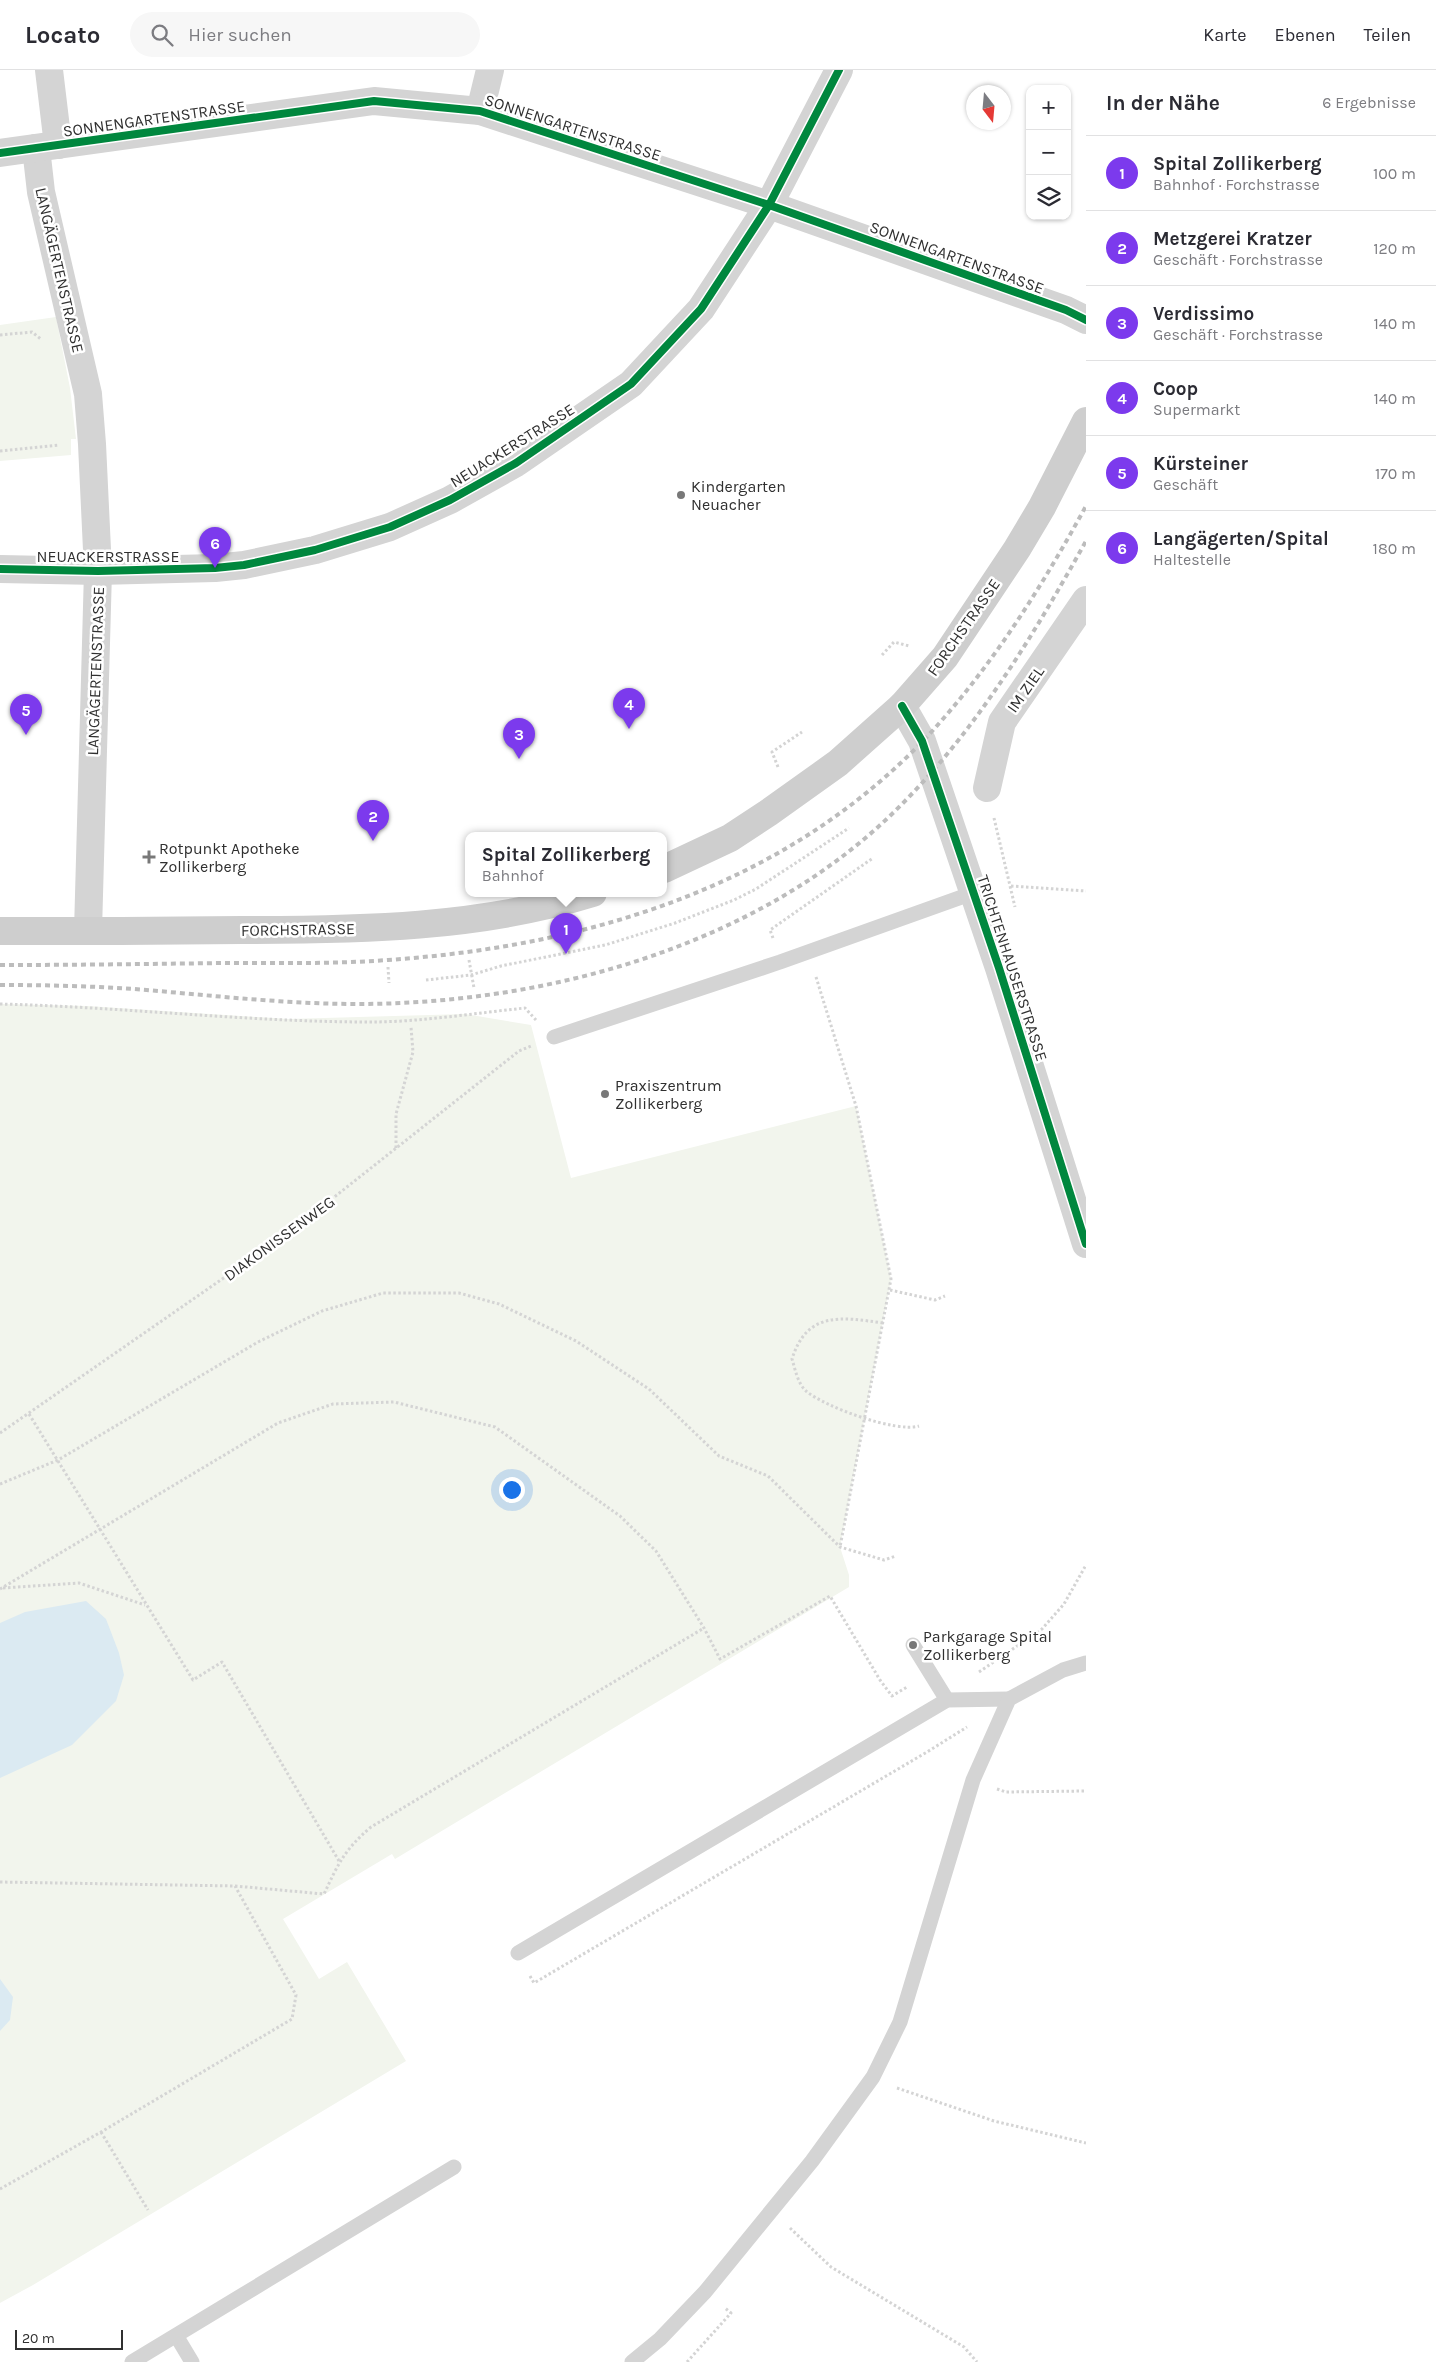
<!DOCTYPE html>
<html lang="de">
<meta charset="utf-8">
<style>
:root{--surface:#fff;--page:#f7f7f7;--text:#2b2b33;--muted:#7c7c81;--line:#e1e1e2;--accent:#7c3aed}
body{margin:0;font-family:Karla,sans-serif;background:var(--page);color:var(--text)}
.controls{position:absolute;right:15px;top:15px;display:grid;overflow:hidden;border-radius:10px;box-shadow:0 1px 4px #0004}
.controls button{width:45px;height:45px;display:grid;place-items:center;padding:0;border:0;border-bottom:1px solid var(--line);background:var(--surface);color:var(--text);font:25px sans-serif}
.compass{position:absolute;left:966px;top:15px;width:45px;height:45px;border-radius:50%;background:var(--surface);box-shadow:0 1px 4px #0004;rotate:164deg}
.scale{position:absolute;left:15px;bottom:12px;width:108px;box-sizing:border-box;padding-left:5px;border:2px solid #303030;border-top:0;font-size:14px;line-height:18px;white-space:nowrap;color:#303030;-webkit-text-stroke:4px #fff;paint-order:stroke}
.you{position:absolute;left:511px;top:1419px;width:18px;height:18px;margin:-12px;border:4px solid #fff;border-radius:50%;background:#1a73e8;box-shadow:0 0 0 8px #1a73e833}
.badge{display:grid;place-items:center;width:32px;height:32px;border-radius:50%;background:var(--accent);color:#fff;font-size:16px;font-weight:700}
.pin{position:absolute;translate:-50% -41px;filter:drop-shadow(0 1px 2px #0008)}
.pin::after{content:'';position:absolute;top:26px;width:18px;height:15px;background:inherit;clip-path:polygon(0 0,100% 0,50% 100%)}
.popup{position:absolute;left:465px;top:762px;width:202px;height:65px;box-sizing:border-box;display:grid;place-content:center;border-radius:10px;background:var(--surface);filter:drop-shadow(0 1px 4px #0005);font-size:16px;white-space:nowrap;color:var(--muted)}
.popup b{font-size:19px;color:var(--text)}
.popup::after{content:'';position:absolute;left:50%;top:100%;margin-left:-10px;border:10px solid transparent;border-top-color:var(--surface)}
.list{margin:0;padding:0;list-style:none}
h2{display:flex;justify-content:space-between;align-items:center;height:65px;margin:0;padding:0 20px;font-size:21px}
h2 small{font-size:16px;font-weight:400;color:var(--muted)}
.list li{display:grid;grid-template-columns:32px 1fr auto;gap:15px;align-items:center;box-sizing:border-box;height:75px;padding:0 20px;border-top:1px solid var(--line)}
.list b{display:block;font-size:19px;white-space:nowrap}
.list p{margin:0;font-size:16px;white-space:nowrap;color:var(--muted)}
.list em{font-size:16px;font-style:normal;color:var(--muted)}
.icon{flex:none;width:28px;height:28px;fill:none;stroke:currentColor;stroke-width:2;stroke-linecap:round;stroke-linejoin:round}
.map{position:relative;flex:none;width:1086px;height:2292px;overflow:hidden}
header{display:flex;align-items:center;gap:30px;box-sizing:border-box;height:70px;padding:0 25px;background:var(--surface);border-bottom:1px solid var(--line)}
header strong{font-size:24px}
nav{display:flex;gap:28px;margin-inline-start:auto;font-size:18px}
.search{width:350px;height:45px;background:var(--page);display:flex;align-items:center;gap:12px;box-sizing:border-box;padding:0 18px;border-radius:28px;color:var(--muted);font-size:19px}
main{display:flex}
aside{flex:1;background:var(--surface)}
.map>svg:first-child{display:block}
.green{fill:#f2f5ed}
.water{fill:#dbeaf2}
.lines{fill:none;stroke-linecap:round;stroke-linejoin:round}
.path{stroke:#d4d4d4;stroke-width:3;stroke-dasharray:2.5 2.5;stroke-linecap:butt}
.service{stroke:#d4d4d4;stroke-width:15}
.minor{stroke:#d4d4d4;stroke-width:28}
.tertiary{stroke:#d4d4d4;stroke-width:28}
.secondary{stroke:#cecece;stroke-width:28}
.rail{stroke:#bcbcbc;stroke-width:4;stroke-dasharray:5 4;stroke-linecap:butt}
.cycleway-casing{stroke:#fff;stroke-width:11}
.cycleway{stroke:#00873e;stroke-width:8}
.poi-dot{fill:#787878;stroke:#fff;stroke-width:2}
.labels{text-anchor:middle;stroke-width:5;stroke-linejoin:round;paint-order:stroke}
.street-label{font-size:16px;fill:#303030;stroke:#fff}
.poi-label{font-size:16px;fill:#303030;stroke:#fff;text-anchor:start}
</style>
<header>
<strong>Locato</strong>
<div class="search"><svg class="icon" aria-label="search" viewBox="0 0 24 24"><circle cx="10" cy="10" r="6"/><path d="M15 15l6 6"/></svg>Hier suchen</div>
<nav><a>Karte</a><a>Ebenen</a><a>Teilen</a></nav>
</header>
<main>
<div class="map">
<svg width="1086" height="2292" viewBox="0 0 1086 2292">
<rect width="100%" height="100%" fill="#fff"/>
<g class="green">
<path d="M56,247L70,318L76,369H71V385L0,391V255Z"/>
<path d="M0,934L88,936L288,949L465,944L531,955L571,1108L856,1036L891,1209L840,1477L849,1505V1517L395,1789L392,1784L283,1849L319,1909L347,1892L406,1991L33,2215L0,2233Z"/>
</g>
<g class="water">
<path d="M86,1531L106,1549L119,1583L124,1605L116,1631L72,1675L0,1708V1553L25,1542Z"/>
<path d="M0,1909L13,1927L10,1950L0,1961Z"/>
</g>
<g class="lines">
<g class="path">
<path d="M0,265L32,262L42,270"/>
<path d="M0,381L59,375"/>
<path d="M882,585L894,572L909,576"/>
<path d="M778,697L772,682L802,662"/>
<path d="M994,748L1015,837"/>
<path d="M1011,816L1086,821"/>
<path d="M773,868L770,860L873,788"/>
<path d="M469,890L474,918"/>
<path d="M388,897L389,913"/>
<path d="M816,907L856,1036L891,1209L840,1477"/>
<path d="M426,910L471,905L501,896L605,875L675,853L734,830L756,819L849,758"/>
<path d="M0,934C123,937 248,952 371,952C420,952 476,943 525,938L536,950"/>
<path d="M396,1078V1044L413,982L411,957"/>
<path d="M890,1220L935,1230L945,1226"/>
<path d="M883,1253C841,1247 807,1241 792,1289C795,1299 798,1314 806,1321C825,1337 896,1363 919,1356"/>
<path d="M29,1344L193,1610L222,1592L339,1791"/>
<path d="M0,1363L290,1162L519,981L531,976"/>
<path d="M0,1414L58,1390L258,1272L322,1241L383,1223H459L499,1234L576,1271L649,1319L719,1386L768,1406L840,1477L884,1490L896,1486"/>
<path d="M3,1518L79,1513L145,1535"/>
<path d="M0,1519L278,1353L333,1334L394,1332L495,1357L620,1446L656,1481L704,1558L720,1589L830,1526L880,1610L892,1626L907,1617"/>
<path d="M979,1602L1042,1559L1064,1534L1086,1495"/>
<path d="M997,1719L1006,1722L1086,1721"/>
<path d="M0,1812L235,1816L324,1824C338,1794 345,1779 371,1757L704,1558"/>
<path d="M530,1906L534,1913L927,1682L967,1657"/>
<path d="M897,2018L994,2051L1086,2073"/>
<path d="M101,2062L148,2140"/>
<path d="M0,2119L101,2062L292,1949L296,1925L235,1816"/>
<path d="M790,2158L831,2197L964,2277L977,2292"/>
<path d="M687,2292L731,2243L725,2238"/>
</g>
<g class="service">
<path d="M554,967L780,892L973,823"/>
<path d="M913,1575L947,1630"/>
<path d="M518,1883L947,1630L1009,1629"/>
<path d="M177,2267L192,2292"/>
<path d="M132,2292L454,2097"/>
<path d="M632,2292L660,2269L705,2222L812,2091L873,2007L900,1952L973,1710L1009,1629L1063,1600L1086,1593"/>
</g>
<g class="minor">
<path d="M49,0L58,75"/>
<path d="M480,41L490,0"/>
<path d="M36,78L41,122L88,324L92,374L98,501L88,861"/>
<path d="M0,83L374,31L480,41L769,135L1066,240L1086,250"/>
<path d="M0,499L98,501L215,498L244,495L315,480L390,457L450,430L516,393L631,314L701,239L769,135L839,0"/>
<path d="M987,718L1002,652L1086,530"/>
</g>
<path class="tertiary" d="M902,636L922,671L999,898L1086,1174"/>
<g class="secondary">
<path d="M664,799L730,768L768,743L838,693L902,636L945,587L1017,479L1042,437L1086,351"/>
<path d="M0,861C81,861 161,861 242,860C360,860 480,858 593,823"/>
</g>
<g class="rail">
<path d="M0,895C74,895 148,894 223,893C278,893 333,894 388,890C587,876 781,818 923,671C989,601 1040,520 1086,436"/>
<path d="M0,915C45,915 90,916 134,919C209,925 283,934 358,934C546,934 757,876 894,742C974,664 1032,568 1086,471"/>
</g>
<g class="cycleway-casing">
<g id="cycleway">
<path d="M0,83L374,31L480,41L769,135L1066,240L1086,250"/>
<path d="M0,499L98,501L215,498L244,495L315,480L390,457L450,430L516,393L631,314L701,239L769,135L839,0"/>
<path d="M902,636L922,671L999,898L1086,1174"/>
</g>
</g>
<use href="#cycleway" class="cycleway"/>
</g>
<g class="poi-dot">
<circle cx="681" cy="425" r="5"/>
<path d="M146.5 779.5h5v5h5v5h-5v5h-5v-5h-5v-5h5z"/>
<circle cx="605" cy="1024" r="5"/>
<circle cx="913" cy="1575" r="5"/>
</g>
<g class="labels">
<g class="street-label">
<text transform="translate(154 48) rotate(-8)" y="6">SONNENGARTENSTRASSE</text>
<text transform="translate(573 57) rotate(18)" y="6">SONNENGARTENSTRASSE</text>
<text transform="translate(957 187) rotate(20)" y="6">SONNENGARTENSTRASSE</text>
<text transform="translate(60 200) rotate(77)" y="6">LANGÄGERTENSTRASSE</text>
<text transform="translate(512 375) rotate(-32)" y="6">NEUACKERSTRASSE</text>
<text x="108" y="492">NEUACKERSTRASSE</text>
<text transform="translate(963 557) rotate(-55)" y="6">FORCHSTRASSE</text>
<text transform="translate(95 601) rotate(-88)" y="6">LANGÄGERTENSTRASSE</text>
<text transform="translate(1025 619) rotate(-55)" y="6">IM ZIEL</text>
<text transform="translate(298 859) rotate(-1)" y="6">FORCHSTRASSE</text>
<text transform="translate(1013 898) rotate(72)" y="6">TRICHTENHAUSERSTRASSE</text>
<text transform="translate(279 1168) rotate(-36)" y="6">DIAKONISSENWEG</text>
</g>
<g class="poi-label">
<text x="691" y="422">Kindergarten<tspan x="691" dy="18">Neuacher</tspan></text>
<text x="159" y="784">Rotpunkt Apotheke<tspan x="159" dy="18">Zollikerberg</tspan></text>
<text x="615" y="1021">Praxiszentrum<tspan x="615" dy="18">Zollikerberg</tspan></text>
<text x="923" y="1572">Parkgarage Spital<tspan x="923" dy="18">Zollikerberg</tspan></text>
</g>
</g>
</svg>
<div class="controls">
<button>+</button>
<button>−</button>
<button><svg class="icon" aria-label="layers" viewBox="0 0 24 24"><path d="M12 4l9 5-9 5-9-5zM3 14l9 5 9-5"/></svg></button>
</div>
<svg class="compass" viewBox="-18 -18 36 36"><path d="M0-13l5 13h-10z" fill="#e53935"/><path d="M0 13l5-13h-10z" fill="#7c7c81"/></svg>
<div class="scale">20 m</div>
<div class="you"></div>
<div class="pin badge" style="left:566px;top:884px">1</div>
<div class="popup"><b>Spital Zollikerberg</b>Bahnhof</div>
<div class="pin badge" style="left:373px;top:771px">2</div>
<div class="pin badge" style="left:519px;top:689px">3</div>
<div class="pin badge" style="left:629px;top:659px">4</div>
<div class="pin badge" style="left:26px;top:665px">5</div>
<div class="pin badge" style="left:215px;top:498px">6</div>
</div>
<aside>
<h2>In der Nähe<small>6 Ergebnisse</small></h2>
<ul class="list">
<li><span class="badge">1</span><div><b>Spital Zollikerberg</b><p>Bahnhof · Forchstrasse</p></div><em>100 m</em></li>
<li><span class="badge">2</span><div><b>Metzgerei Kratzer</b><p>Geschäft · Forchstrasse</p></div><em>120 m</em></li>
<li><span class="badge">3</span><div><b>Verdissimo</b><p>Geschäft · Forchstrasse</p></div><em>140 m</em></li>
<li><span class="badge">4</span><div><b>Coop</b><p>Supermarkt</p></div><em>140 m</em></li>
<li><span class="badge">5</span><div><b>Kürsteiner</b><p>Geschäft</p></div><em>170 m</em></li>
<li><span class="badge">6</span><div><b>Langägerten/Spital</b><p>Haltestelle</p></div><em>180 m</em></li>
</ul>
</aside>
</main>
